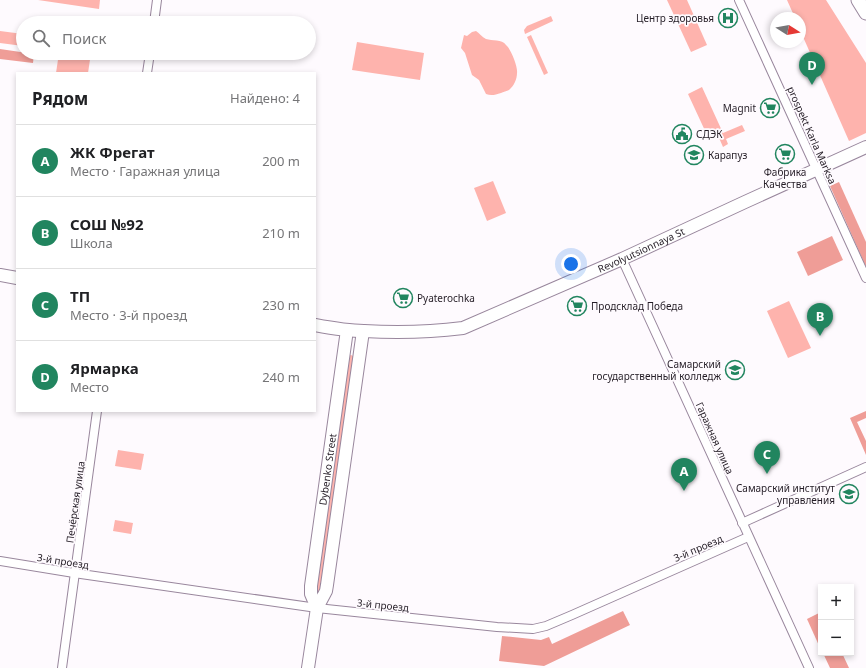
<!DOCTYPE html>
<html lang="ru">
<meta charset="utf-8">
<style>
:root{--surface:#fff;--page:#f2f2f2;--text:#202124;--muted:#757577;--line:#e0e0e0;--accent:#21855f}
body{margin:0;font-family:"Noto Sans",sans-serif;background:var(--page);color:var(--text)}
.controls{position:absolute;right:12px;bottom:12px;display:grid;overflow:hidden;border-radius:0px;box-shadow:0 2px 6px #0003}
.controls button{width:36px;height:36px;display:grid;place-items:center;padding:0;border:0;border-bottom:1px solid var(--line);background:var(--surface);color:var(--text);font:20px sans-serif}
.compass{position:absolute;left:770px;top:12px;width:36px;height:36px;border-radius:50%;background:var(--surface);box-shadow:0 2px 6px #0003;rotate:101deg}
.you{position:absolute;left:571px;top:264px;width:14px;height:14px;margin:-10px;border:3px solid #fff;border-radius:50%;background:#1a73e8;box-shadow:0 0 0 6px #1a73e833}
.badge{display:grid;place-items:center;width:26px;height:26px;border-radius:50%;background:var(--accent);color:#fff;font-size:13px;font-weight:700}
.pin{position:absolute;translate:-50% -33px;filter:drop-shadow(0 1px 2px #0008)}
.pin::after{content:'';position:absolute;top:21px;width:14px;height:12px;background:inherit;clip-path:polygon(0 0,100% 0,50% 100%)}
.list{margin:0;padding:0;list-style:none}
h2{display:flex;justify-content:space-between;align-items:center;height:52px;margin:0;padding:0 16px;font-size:17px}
h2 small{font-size:13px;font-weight:400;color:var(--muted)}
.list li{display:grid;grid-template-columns:26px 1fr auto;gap:12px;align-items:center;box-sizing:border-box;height:72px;padding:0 16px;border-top:1px solid var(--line)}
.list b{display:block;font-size:15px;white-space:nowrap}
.list p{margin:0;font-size:13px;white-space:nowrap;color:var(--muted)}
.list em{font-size:13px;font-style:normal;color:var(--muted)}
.icon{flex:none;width:22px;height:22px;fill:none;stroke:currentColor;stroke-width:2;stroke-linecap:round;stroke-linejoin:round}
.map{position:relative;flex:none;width:866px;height:668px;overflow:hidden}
.search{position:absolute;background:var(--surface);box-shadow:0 2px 6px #0003;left:16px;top:16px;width:300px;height:44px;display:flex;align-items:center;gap:10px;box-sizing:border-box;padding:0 14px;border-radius:22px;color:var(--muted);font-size:15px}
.panel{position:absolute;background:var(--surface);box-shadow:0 2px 6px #0003;left:16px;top:72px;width:300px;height:340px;border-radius:0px}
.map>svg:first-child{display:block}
.green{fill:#feb3ad}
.forest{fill:#ef9d97}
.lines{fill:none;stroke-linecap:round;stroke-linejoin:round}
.minor-casing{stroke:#99879d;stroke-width:10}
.secondary-casing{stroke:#99879d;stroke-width:14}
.primary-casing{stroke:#99879d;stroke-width:15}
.minor{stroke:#fff;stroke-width:8}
.secondary{stroke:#fff;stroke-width:12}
.primary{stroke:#fff;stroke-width:13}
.labels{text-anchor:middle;stroke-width:3.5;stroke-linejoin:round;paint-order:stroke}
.poi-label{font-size:10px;fill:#241d26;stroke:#fefafe;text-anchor:end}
.street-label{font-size:10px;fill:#241d26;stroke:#fefafe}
</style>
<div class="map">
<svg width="866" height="668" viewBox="0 0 866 668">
<rect width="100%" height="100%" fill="#fefafe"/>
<g class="green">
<path d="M38,0H100L99,9Z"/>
<path d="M667,0H687L707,45L691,52Z"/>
<path d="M787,0H826L866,63V133L849,141L800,30V18H795Z"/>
<path d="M551,16L553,21L525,34L524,30L527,26Z"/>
<path d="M0,31L23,34V46L0,43Z"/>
<path d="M476,31C479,33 482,37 486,39C492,41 502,39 506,45C511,49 518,67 517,73C517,79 514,86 509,90C507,91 503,92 501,93C495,95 491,96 486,94L479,80L472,75L465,53L461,48L464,35L467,36L472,32Z"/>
<path d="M531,35L548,73L544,75L527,37Z"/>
<path d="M357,42L424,53L420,80L352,70Z"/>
<path d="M59,53H91L88,73H56Z"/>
<path d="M702,87L723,133L742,125L745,131L726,139L728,144L723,147L716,131L707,135L688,94Z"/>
<path d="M493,181L506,213L487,221L474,188Z"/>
<path d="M789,301L811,348L788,358L767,311Z"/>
<path d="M351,355L353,356V359L320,592L318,593L315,591L348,356Z"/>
<path d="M118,450L144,454L141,470L115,466Z"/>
<path d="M115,520L133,523L131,534L113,531Z"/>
</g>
<g class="forest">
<path d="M0,49L34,54L33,63L0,59Z"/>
<path d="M839,182L866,242V267L830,186Z"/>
<path d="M832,236L843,260L808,276L797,252Z"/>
<path d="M866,411V418L857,422L866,441V455L850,418Z"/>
<path d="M623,611L630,625L544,666L499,661L502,636L541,640L549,637L552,644Z"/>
<path d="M821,612V650L807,619Z"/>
<path d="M823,653H842L849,668H830Z"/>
</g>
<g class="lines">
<g class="minor-casing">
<g id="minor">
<path d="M739,0L866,278"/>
<path d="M154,23L157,0"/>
<path d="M147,73L150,53"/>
<path d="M622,259L809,668"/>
<path d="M742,523L866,467"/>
<path d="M0,561L74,573L317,608L497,627L533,629L546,626L572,615L748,537"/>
<path d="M62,668C73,582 86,497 97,411"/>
</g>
</g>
<g class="secondary-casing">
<g id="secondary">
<path d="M0,275L17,278"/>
<path id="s1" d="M315,325C331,328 348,331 364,331C396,333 431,332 463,328L622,259L745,202L866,147"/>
<path id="s2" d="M317,608L311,594V586L347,330"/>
<path d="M308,668L317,608L326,591L327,585L363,331"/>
</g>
</g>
<g class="primary-casing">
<path id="primary" d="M858,0L866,13"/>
</g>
<use href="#minor" class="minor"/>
<use href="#secondary" class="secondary"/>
<use href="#primary" class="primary"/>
</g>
<defs>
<g id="hospital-ring" transform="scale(1)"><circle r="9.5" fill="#fefafe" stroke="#21855f" stroke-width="1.5"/><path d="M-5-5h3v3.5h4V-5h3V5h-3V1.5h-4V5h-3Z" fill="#21855f"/></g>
<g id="supermarket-ring" transform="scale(1)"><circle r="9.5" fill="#fefafe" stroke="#21855f" stroke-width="1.5"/><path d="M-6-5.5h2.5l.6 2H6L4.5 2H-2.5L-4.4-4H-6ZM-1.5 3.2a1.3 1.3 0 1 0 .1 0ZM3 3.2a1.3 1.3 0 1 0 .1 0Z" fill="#21855f"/></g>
<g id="civic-ring" transform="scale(1)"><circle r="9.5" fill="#fefafe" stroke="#21855f" stroke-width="1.5"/><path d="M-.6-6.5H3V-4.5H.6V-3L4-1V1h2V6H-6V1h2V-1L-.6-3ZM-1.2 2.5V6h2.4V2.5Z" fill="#21855f"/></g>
<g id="school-ring" transform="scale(1)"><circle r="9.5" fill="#fefafe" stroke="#21855f" stroke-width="1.5"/><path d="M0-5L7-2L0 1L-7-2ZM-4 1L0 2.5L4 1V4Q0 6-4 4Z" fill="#21855f"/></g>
<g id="university-ring" transform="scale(1)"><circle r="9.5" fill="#fefafe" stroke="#21855f" stroke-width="1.5"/><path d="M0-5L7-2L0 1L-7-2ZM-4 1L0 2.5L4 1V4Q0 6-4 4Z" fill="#21855f"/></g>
</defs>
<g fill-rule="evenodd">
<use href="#hospital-ring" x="728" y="18"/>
<use href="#supermarket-ring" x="770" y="108"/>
<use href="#civic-ring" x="682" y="134"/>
<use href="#supermarket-ring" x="785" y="154"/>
<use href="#school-ring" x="694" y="155"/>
<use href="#supermarket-ring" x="403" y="298"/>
<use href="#supermarket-ring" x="577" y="306"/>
<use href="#university-ring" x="735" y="370"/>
<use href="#university-ring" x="849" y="494"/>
</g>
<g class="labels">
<g class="poi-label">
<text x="714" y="22">Центр здоровья</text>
<text x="756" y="112">Magnit</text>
<text x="696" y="138" text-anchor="start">СДЭК</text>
<text x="708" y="159" text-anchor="start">Карапуз</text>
<text x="785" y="176" text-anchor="middle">Фабрика<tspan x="785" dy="12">Качества</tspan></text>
<text x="417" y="302" text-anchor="start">Pyaterochka</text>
<text x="591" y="310" text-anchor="start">Продсклад Победа</text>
<text x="721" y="368">Самарский<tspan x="721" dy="12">государственный колледж</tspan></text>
<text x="835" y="492">Самарский институт<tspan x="835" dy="12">управления</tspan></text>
</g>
<g class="street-label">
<text transform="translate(812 135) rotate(66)" y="4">prospekt Karla Marksa</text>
<text dy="4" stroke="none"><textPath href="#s1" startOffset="343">Revolyutsionnaya St</textPath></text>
<text transform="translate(715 438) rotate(66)" y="4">Гаражная улица</text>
<text dy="4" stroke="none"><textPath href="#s2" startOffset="141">Dybenko Street</textPath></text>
<text transform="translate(75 502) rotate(-82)" y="4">Печёрская улица</text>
<text transform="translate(698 548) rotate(-23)" y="4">3-й проезд</text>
<text transform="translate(63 561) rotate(9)" y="4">3-й проезд</text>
<text transform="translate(383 605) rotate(6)" y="4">3-й проезд</text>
</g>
</g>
</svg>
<div class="controls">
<button>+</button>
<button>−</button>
</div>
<svg class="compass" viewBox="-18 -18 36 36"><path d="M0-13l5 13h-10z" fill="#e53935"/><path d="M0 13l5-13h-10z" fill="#757577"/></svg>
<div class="you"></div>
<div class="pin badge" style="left:684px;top:491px">A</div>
<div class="pin badge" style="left:820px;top:336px">B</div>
<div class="pin badge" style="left:767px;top:474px">C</div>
<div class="pin badge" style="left:812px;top:85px">D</div>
<div class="search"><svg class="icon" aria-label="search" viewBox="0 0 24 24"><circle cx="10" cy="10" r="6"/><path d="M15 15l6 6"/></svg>Поиск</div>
<section class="panel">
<h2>Рядом<small>Найдено: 4</small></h2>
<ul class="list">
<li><span class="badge">A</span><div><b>ЖК Фрегат</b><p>Место · Гаражная улица</p></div><em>200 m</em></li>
<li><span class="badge">B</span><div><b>СОШ №92</b><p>Школа</p></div><em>210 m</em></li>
<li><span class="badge">C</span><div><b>ТП</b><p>Место · 3-й проезд</p></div><em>230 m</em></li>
<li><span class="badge">D</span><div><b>Ярмарка</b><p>Место</p></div><em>240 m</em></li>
</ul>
</section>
</div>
